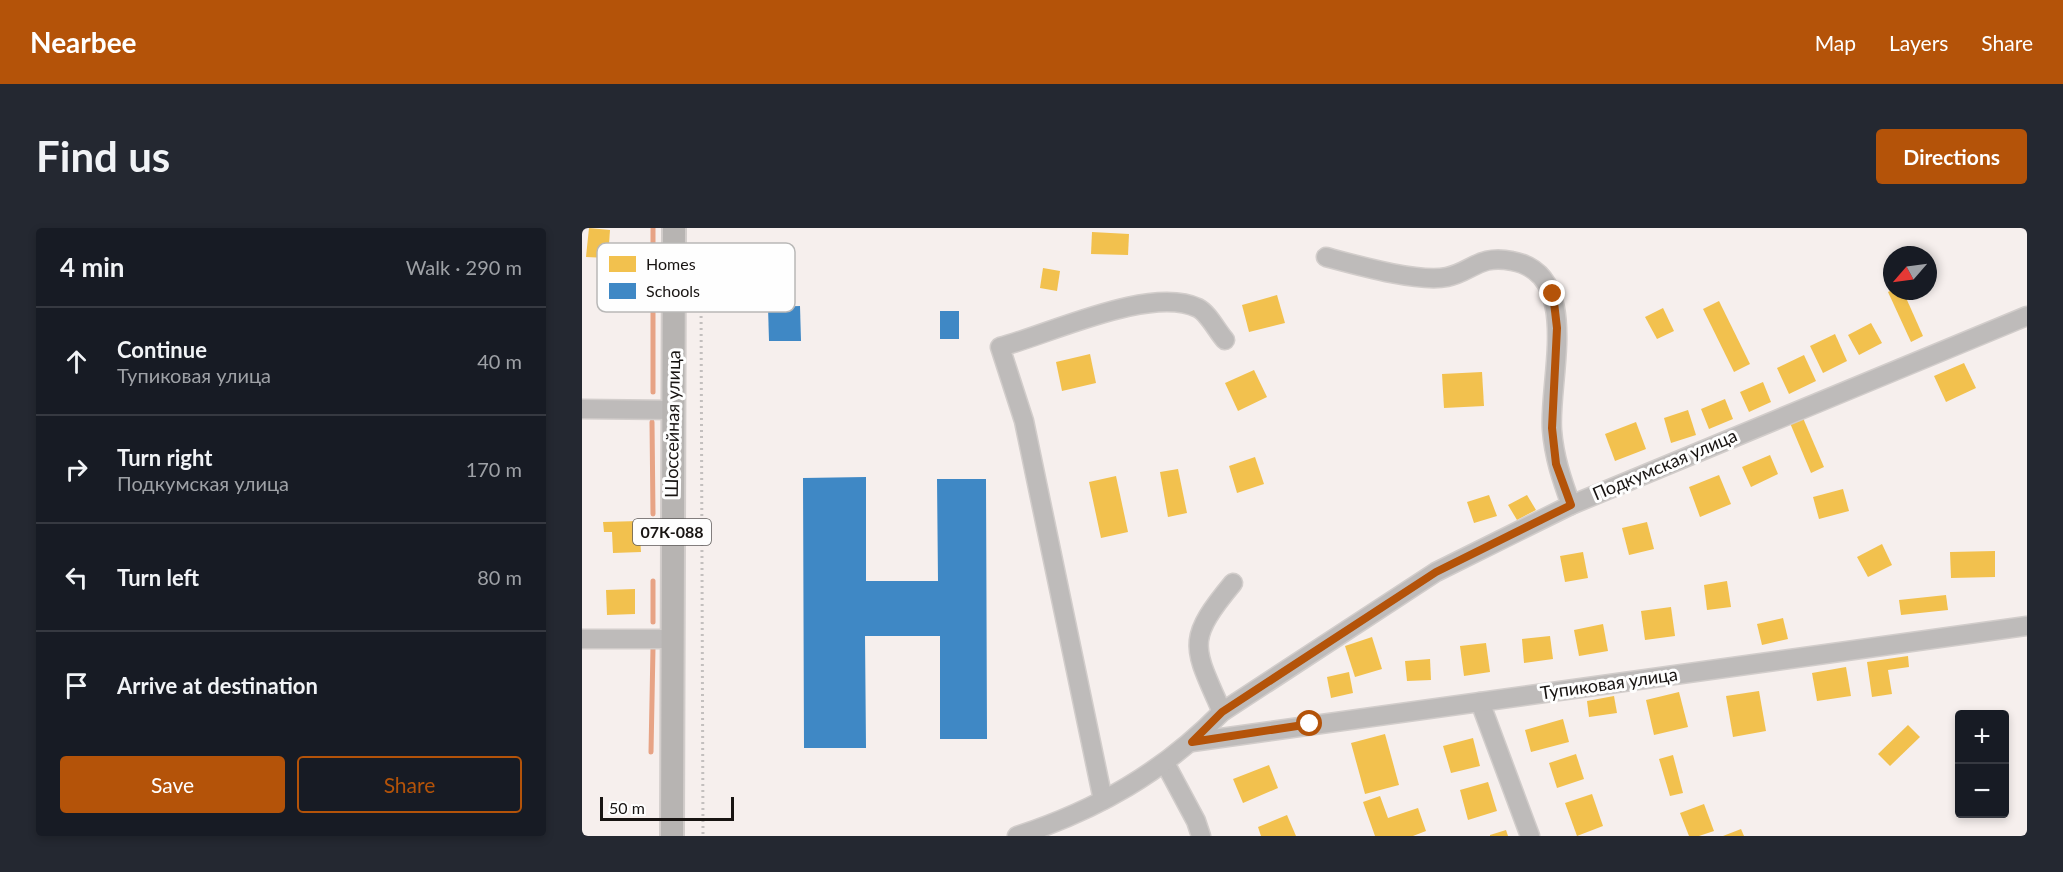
<!DOCTYPE html>
<meta charset="utf-8">
<style>
:root{--surface:#171b24;--page:#242831;--text:#f1f3f6;--muted:#9ea1a6;--line:#363941;--accent:#b45309}
body{margin:0;font-family:Lato,sans-serif;background:var(--page);color:var(--text)}
.controls{position:absolute;right:18px;bottom:18px;display:grid;overflow:hidden;border-radius:6px;box-shadow:0 3px 9px #0003}
.controls button{width:54px;height:54px;display:grid;place-items:center;padding:0;border:0;border-bottom:2px solid var(--line);background:var(--surface);color:var(--text);font:30px sans-serif}
.compass{position:absolute;left:1301px;top:18px;width:54px;height:54px;border-radius:50%;background:var(--surface);box-shadow:0 3px 9px #0003;rotate:242deg}
.scale{position:absolute;left:18px;bottom:15px;width:134px;box-sizing:border-box;padding-left:6px;border:3px solid #181412;border-top:0;font-size:16px;line-height:21px;white-space:nowrap;color:#181412;-webkit-text-stroke:4px #fefefe;paint-order:stroke}
.stop{position:absolute;width:18px;height:18px;margin:-14px;border:4px solid #b45309;border-radius:50%;background:#fff}
.stop.end{background:#b45309;border-color:#fff;box-shadow:0 2px 6px #0008}
.list{margin:0;padding:0;list-style:none}
h2{display:flex;justify-content:space-between;align-items:center;height:78px;margin:0;padding:0 24px;font-size:26px}
h2 small{font-size:20px;font-weight:400;color:var(--muted)}
.list li{display:grid;grid-template-columns:39px 1fr auto;gap:18px;align-items:center;box-sizing:border-box;height:108px;padding:0 24px;border-top:2px solid var(--line)}
.list b{display:block;font-size:22px;white-space:nowrap}
.list p{margin:0;font-size:20px;white-space:nowrap;color:var(--muted)}
.list em{font-size:20px;font-style:normal;color:var(--muted)}
.actions{display:flex;gap:12px;padding:18px 24px}
.actions a{flex:1;padding:14px 0;border:2px solid var(--accent);border-radius:6px;text-align:center;font-size:21px;color:var(--accent)}
.actions .main{background:var(--accent);color:#fff}
.icon{flex:none;width:33px;height:33px;fill:none;stroke:currentColor;stroke-width:2;stroke-linecap:round;stroke-linejoin:round}
.map{position:relative;flex:none;width:1445px;height:608px;overflow:hidden;border-radius:6px}
header{display:flex;align-items:center;gap:36px;box-sizing:border-box;height:84px;padding:0 30px;background:var(--accent);color:#fff}
header strong{font-size:28px}
nav{display:flex;gap:33px;margin-inline-start:auto;font-size:21px}
.intro{display:flex;align-items:center;justify-content:space-between;box-sizing:border-box;height:144px;padding:0 36px}
h1{margin:0;font-size:42px}
.button{padding:15px 27px;border-radius:6px;background:var(--accent);color:#fff;font-size:21px;font-weight:700}
main{display:flex;gap:36px;padding:0 36px}
aside{flex:1;background:var(--surface);border-radius:6px;box-shadow:0 3px 9px #0003}
.map>svg:first-child{display:block}
.homes{fill:#f2c14e}
.schools{fill:#3f88c5}
.lines{fill:none;stroke-linecap:round;stroke-linejoin:round}
.stream{stroke:#e7a385;stroke-width:5}
.minor-casing{stroke:#d2cdcb;stroke-width:21}
.major-casing{stroke:#d2cdcb;stroke-width:26}
.path{stroke:#b3b0af;stroke-width:3;stroke-dasharray:1.5 4.5;stroke-linecap:butt}
.minor{stroke:#bebbba;stroke-width:18}
.major{stroke:#b7b4b2;stroke-width:22}
.route{stroke:#b45309;stroke-width:8}
.labels{text-anchor:middle;stroke-width:6;stroke-linejoin:round;paint-order:stroke}
.shield{fill:#fefefe;stroke:#5d5a59;stroke-width:1.5}
.shield-label{font-size:16px;font-weight:bold;fill:#181412}
.street-label{font-size:18px;fill:#181412;stroke:#fefefe}
.key{fill:#fefefe;stroke:#b9b8b7;stroke-width:1.5}
.key-label{font-size:16px;fill:#181412}
</style>
<header>
<strong>Nearbee</strong>
<nav><a>Map</a><a>Layers</a><a>Share</a></nav>
</header>
<div class="intro"><h1>Find us</h1><a class="button">Directions</a></div>
<main>
<aside>
<h2>4 min<small>Walk · 290 m</small></h2>
<ul class="list">
<li><svg class="icon" aria-label="ahead" viewBox="0 0 24 24"><path d="M12 20V5M6 11l6-6 6 6"/></svg><div><b>Continue</b><p>Тупиковая улица</p></div><em>40 m</em></li>
<li><svg class="icon" aria-label="right" viewBox="0 0 24 24"><path d="M7 20v-9h11M14 6l5 5-5 5"/></svg><div><b>Turn right</b><p>Подкумская улица</p></div><em>170 m</em></li>
<li><svg class="icon" aria-label="left" viewBox="0 0 24 24"><path d="M17 20v-9H6M10 6l-5 5 5 5"/></svg><div><b>Turn left</b></div><em>80 m</em></li>
<li><svg class="icon" aria-label="arrive" viewBox="0 0 24 24"><path d="M6 21V4h12l-3 4 3 4H6"/></svg><div><b>Arrive at destination</b></div></li>
</ul>
<div class="actions"><a class="main">Save</a><a>Share</a></div>
</aside>
<div class="map">
<svg width="1445" height="608" viewBox="0 0 1445 608">
<rect width="100%" height="100%" fill="#f6efed"/>
<g class="homes">
<path d="M7,0L28,2L26,30L4,29Z"/>
<path d="M510,4L547,6L546,27L509,26Z"/>
<path d="M461,40L478,43L475,63L458,60Z"/>
<path d="M1310,62L1321,63L1341,108L1329,114L1306,64Z"/>
<path d="M695,67L703,95L667,104L660,77Z"/>
<path d="M1137,73L1168,136L1152,144L1121,81Z"/>
<path d="M1081,80L1092,103L1075,111L1063,89Z"/>
<path d="M1289,95L1300,115L1277,127L1266,107Z"/>
<path d="M1253,106L1265,133L1241,145L1228,118Z"/>
<path d="M508,126L514,155L480,163L474,134Z"/>
<path d="M1222,127L1234,153L1207,166L1195,140Z"/>
<path d="M1382,135L1394,160L1364,174L1352,148Z"/>
<path d="M672,142L685,169L656,183L643,155Z"/>
<path d="M900,144L902,178L862,180L860,146Z"/>
<path d="M1181,154L1189,174L1167,184L1158,164Z"/>
<path d="M1143,171L1151,191L1127,201L1119,181Z"/>
<path d="M1106,182L1114,207L1089,215L1082,190Z"/>
<path d="M1221,190L1242,239L1229,245L1208,195Z"/>
<path d="M1054,194L1064,221L1033,233L1023,206Z"/>
<path d="M1188,227L1196,246L1169,259L1160,239Z"/>
<path d="M673,229L682,256L655,265L647,238Z"/>
<path d="M596,241L605,285L586,289L578,244Z"/>
<path d="M1137,247L1149,276L1118,289L1107,259Z"/>
<path d="M534,248L546,304L519,310L507,254Z"/>
<path d="M1261,261L1267,283L1237,291L1231,269Z"/>
<path d="M907,267L915,288L892,295L885,274Z"/>
<path d="M945,267L954,282L935,292L926,277Z"/>
<path d="M57,293L59,324L31,325L30,304H22L21,294Z"/>
<path d="M1065,294L1072,321L1047,327L1040,300Z"/>
<path d="M1300,316L1310,337L1286,349L1275,329Z"/>
<path d="M1413,323V349L1369,350L1368,324Z"/>
<path d="M1001,324L1006,350L983,354L978,328Z"/>
<path d="M1145,353L1149,379L1125,382L1122,357Z"/>
<path d="M53,361V386L25,387L24,362Z"/>
<path d="M1364,367L1366,382L1319,387L1317,372Z"/>
<path d="M1089,379L1093,408L1063,412L1059,383Z"/>
<path d="M1201,390L1206,411L1180,417L1175,396Z"/>
<path d="M1021,396L1026,423L997,428L992,402Z"/>
<path d="M968,408L971,431L942,435L940,411Z"/>
<path d="M790,409L800,441L773,449L763,418Z"/>
<path d="M904,415L908,444L882,448L878,418Z"/>
<path d="M1326,428L1327,439L1306,442L1310,466L1290,469L1285,434Z"/>
<path d="M848,431L849,452L825,453L823,433Z"/>
<path d="M1264,439L1269,468L1235,473L1230,445Z"/>
<path d="M767,444L771,465L749,470L745,449Z"/>
<path d="M1177,463L1184,503L1151,509L1144,468Z"/>
<path d="M1097,464L1106,499L1072,507L1064,472Z"/>
<path d="M1032,468L1035,485L1007,489L1005,473Z"/>
<path d="M981,491L987,514L949,524L943,502Z"/>
<path d="M1326,497L1338,509L1308,538L1296,526Z"/>
<path d="M803,506L817,557L783,566L769,515Z"/>
<path d="M891,510L898,538L869,545L861,518Z"/>
<path d="M994,526L1002,551L975,560L967,535Z"/>
<path d="M1091,527L1101,565L1088,568L1077,531Z"/>
<path d="M687,537L696,560L661,575L651,551Z"/>
<path d="M906,554L915,583L886,592L878,562Z"/>
<path d="M1010,566L1021,598L995,608L983,575Z"/>
<path d="M798,568L806,590L836,580L844,603L831,608H793L781,574Z"/>
<path d="M1122,576L1132,603L1117,608H1107L1098,585Z"/>
<path d="M705,587L714,608H679L676,599Z"/>
<path d="M1159,601L1162,608H1141Z"/>
<path d="M924,602L926,608H908V607Z"/>
</g>
<g class="schools">
<path d="M218,78L219,113H187L186,79Z"/>
<rect x="358" y="83" width="19" height="28"/>
<path d="M284,249V353H356L355,251H404L405,511H358V408H283L284,520H222L221,250Z"/>
</g>
<g class="lines">
<g class="stream">
<path d="M71,164V0"/>
<path d="M70,194L71,286"/>
<path d="M71,353V394"/>
<path d="M69,524L71,420"/>
</g>
<g class="minor-casing">
<g id="minor">
<path d="M744,29C774,37 837,55 865,49C890,44 897,26 930,33C1001,46 966,153 970,202C972,229 980,252 989,277"/>
<path d="M0,181L92,182"/>
<path d="M0,411H89"/>
<path d="M898,474L948,608"/>
<path d="M640,484C611,418 603,413 651,355"/>
<path d="M610,514L1445,398"/>
<path d="M583,535L614,593L619,608"/>
<path d="M521,572L442,193L418,119C468,106 569,57 616,80C626,85 635,103 643,112"/>
<path d="M435,608C515,582 581,544 640,484L854,344L989,277L1445,88"/>
</g>
</g>
<g class="major-casing">
<path id="major" d="M90,608L92,0"/>
</g>
<path class="path" d="M113,41L119,64L121,608"/>
<use href="#minor" class="minor"/>
<use href="#major" class="major"/>
</g>
<g class="lines">
<path class="route" d="M728,496L610,514L640,484L854,344L989,277L974,236L970,200L975,100L971,66"/>
</g>
<g class="labels">
<rect class="shield" x="51" y="291" width="78" height="26" rx="4.5"/>
<g class="shield-label">
<text x="90" y="310">07К-088</text>
</g>
<g class="street-label">
<text transform="translate(91 196) rotate(-89)" y="6">Шоссейная улица</text>
<text transform="translate(1083 237) rotate(-23)" y="6">Подкумская улица</text>
<text transform="translate(1027 456) rotate(-8)" y="6">Тупиковая улица</text>
</g>
</g>
<rect x="15" y="15" width="198" height="69" rx="9" class="key"/>
<rect x="27" y="28" width="27" height="16" fill="#f2c14e"/>
<rect x="27" y="55" width="27" height="16" fill="#3f88c5"/>
<g class="key-label">
<text x="64" y="42">Homes</text>
<text x="64" y="69">Schools</text>
</g>
</svg>
<div class="controls">
<button>+</button>
<button>−</button>
</div>
<svg class="compass" viewBox="-18 -18 36 36"><path d="M0-13l5 13h-10z" fill="#e53935"/><path d="M0 13l5-13h-10z" fill="#9ea1a6"/></svg>
<div class="scale">50 m</div>
<div class="stop" style="left:728px;top:496px"></div>
<div class="stop end" style="left:971px;top:66px"></div>
</div>
</main>
